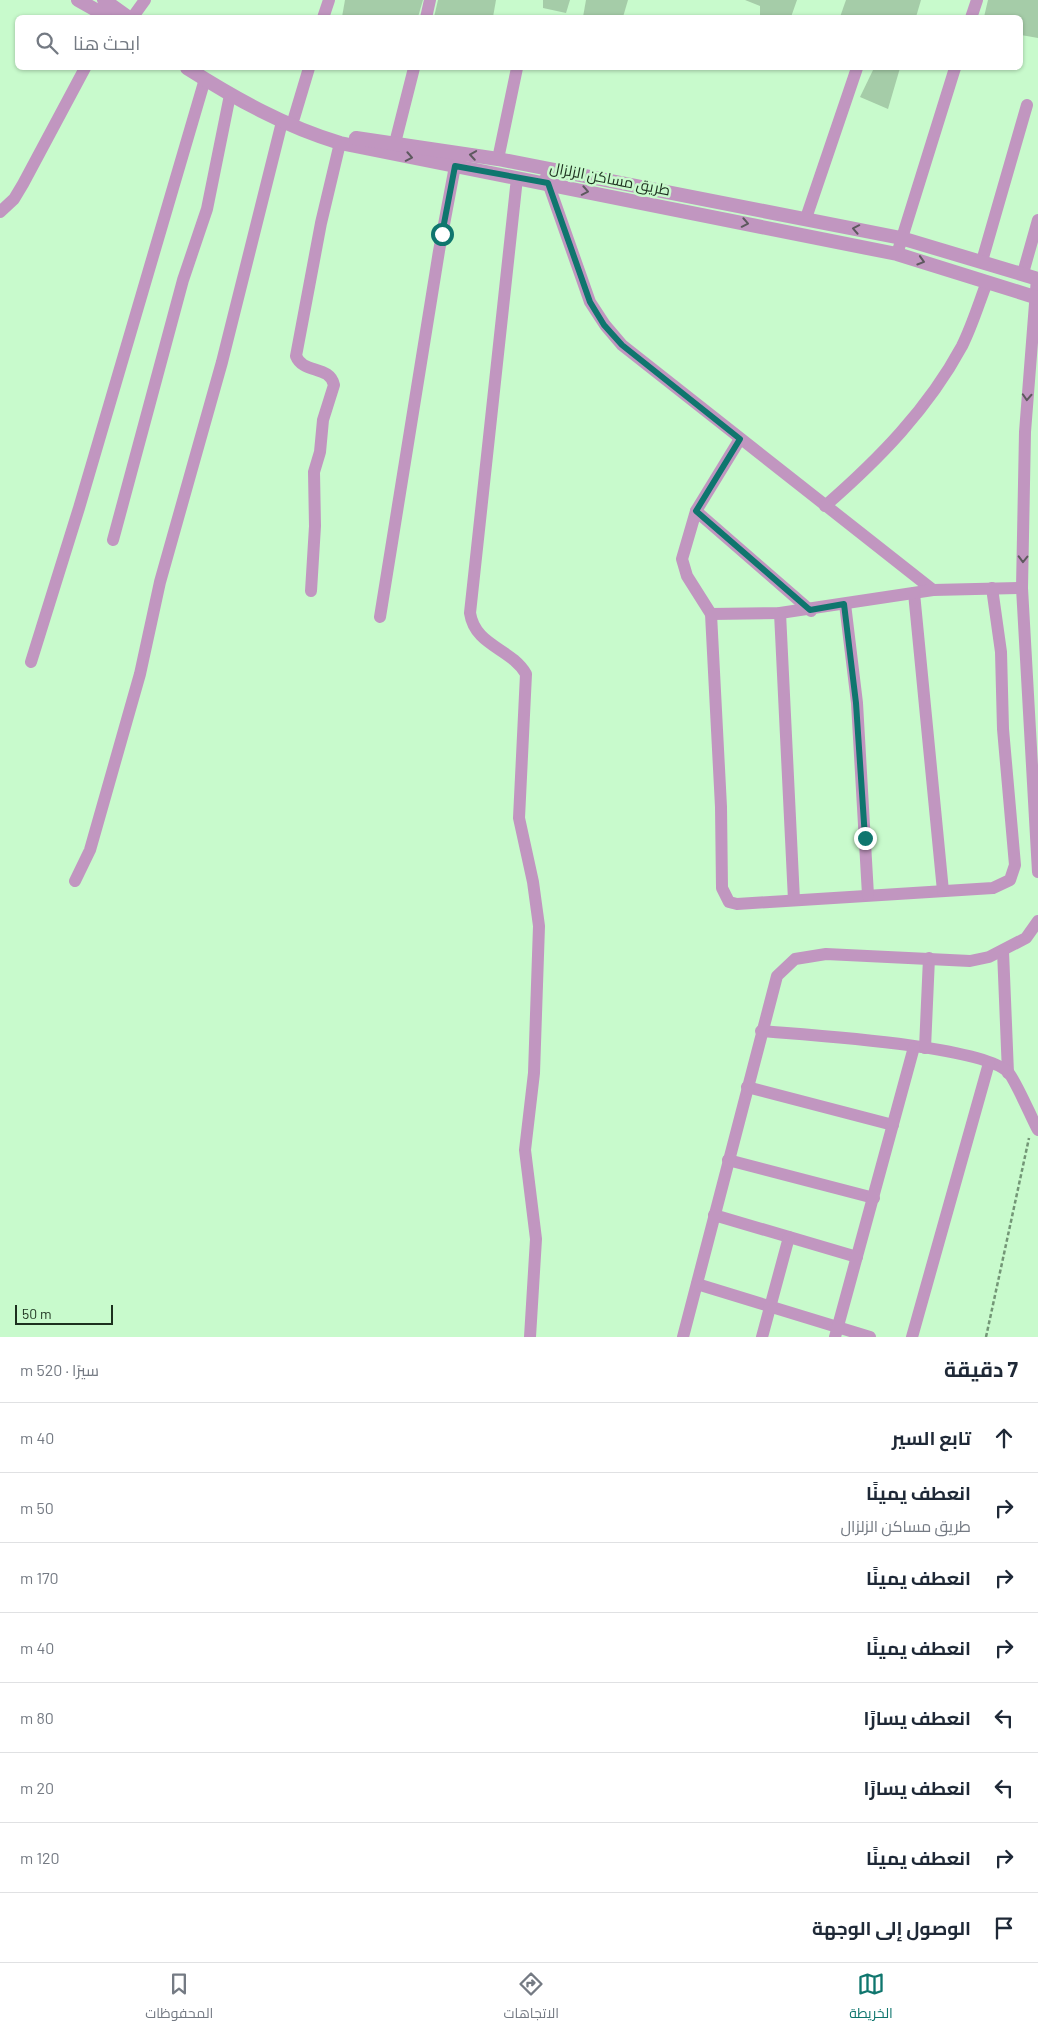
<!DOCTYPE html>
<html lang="ar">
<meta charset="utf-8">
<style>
:root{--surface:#fff;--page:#f6f6f7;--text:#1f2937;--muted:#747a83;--line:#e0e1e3;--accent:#0f766e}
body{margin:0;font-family:Barlow,Cairo,sans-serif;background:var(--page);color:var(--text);direction:rtl}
.scale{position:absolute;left:15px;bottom:12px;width:98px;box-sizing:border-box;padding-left:5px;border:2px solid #1c301e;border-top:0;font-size:14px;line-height:18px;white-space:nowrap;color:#1c301e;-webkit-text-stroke:4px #c8facc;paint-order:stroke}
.stop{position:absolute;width:15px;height:15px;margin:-11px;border:4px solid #0f766e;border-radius:50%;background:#fff}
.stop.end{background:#0f766e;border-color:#fff;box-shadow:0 1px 5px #0008}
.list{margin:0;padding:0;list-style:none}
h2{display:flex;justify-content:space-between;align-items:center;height:65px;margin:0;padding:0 20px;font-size:21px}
h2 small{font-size:16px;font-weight:400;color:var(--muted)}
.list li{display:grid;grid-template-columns:32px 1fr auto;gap:15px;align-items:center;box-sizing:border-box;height:70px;padding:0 20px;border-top:1px solid var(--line)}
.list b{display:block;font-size:19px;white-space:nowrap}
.list p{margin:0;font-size:16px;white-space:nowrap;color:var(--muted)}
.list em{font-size:16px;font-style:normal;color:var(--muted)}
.icon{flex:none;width:28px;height:28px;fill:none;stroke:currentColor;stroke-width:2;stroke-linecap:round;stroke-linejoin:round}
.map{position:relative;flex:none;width:1038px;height:1337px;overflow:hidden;direction:ltr}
.search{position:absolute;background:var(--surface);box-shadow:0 1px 4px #0004;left:15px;right:15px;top:15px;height:55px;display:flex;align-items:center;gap:12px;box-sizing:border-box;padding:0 18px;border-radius:8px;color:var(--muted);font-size:19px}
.sheet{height:625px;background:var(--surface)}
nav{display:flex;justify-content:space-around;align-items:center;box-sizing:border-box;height:70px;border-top:1px solid var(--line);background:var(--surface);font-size:14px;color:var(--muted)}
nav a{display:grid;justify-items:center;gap:2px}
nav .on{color:var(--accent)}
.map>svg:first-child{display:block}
.green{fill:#a5cca8}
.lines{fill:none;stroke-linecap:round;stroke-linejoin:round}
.path{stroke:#739676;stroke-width:2.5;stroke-dasharray:4 2.5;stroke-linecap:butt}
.minor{stroke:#c196c0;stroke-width:12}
.tertiary{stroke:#c196c0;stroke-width:14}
.oneway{stroke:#5e595f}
.route{stroke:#0f766e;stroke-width:6}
.labels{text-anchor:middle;stroke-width:5;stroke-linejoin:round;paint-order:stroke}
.street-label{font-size:15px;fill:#1c301e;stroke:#c8facc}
</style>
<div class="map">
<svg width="1038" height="1337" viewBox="0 0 1038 1337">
<rect width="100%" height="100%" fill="#c8facc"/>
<g class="green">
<path d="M345,0H423L418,17H342Z"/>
<path d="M438,0H496L493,17H434Z"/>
<path d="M543,0H570L566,13L543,8Z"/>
<path d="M586,0H628L623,17H583Z"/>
<path d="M745,0H797L791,17L760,18V6Z"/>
<path d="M846,0H921L916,17H840Z"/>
<path d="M988,0H1038V38L1021,35L1020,18L984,17Z"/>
<path d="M874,68H900L888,109L860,97Z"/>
</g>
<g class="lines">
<path class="path" d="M986,1337L1029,1138"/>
<g class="minor">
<path d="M132,18L145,0"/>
<path d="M323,18L329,0"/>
<path d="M426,18L430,0"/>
<path d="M971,18L977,0"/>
<path d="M294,118L309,68"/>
<path d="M395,143L414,68"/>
<path d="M498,159L517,68"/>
<path d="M546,177L590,302L605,325L622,345L933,590"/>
<path d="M517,178L470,613C475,646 511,648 526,674L519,818L533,882L539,926L534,1073L525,1150L536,1239L530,1337"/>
<path d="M0,212L14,199L23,184L85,68"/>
<path d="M806,218L857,68"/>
<path d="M897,254L955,68"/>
<path d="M982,261L1027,105"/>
<path d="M1023,273L1038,220"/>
<path d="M1037,278L1025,432L1022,588L1038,872"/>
<path d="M740,439L696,511L682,559L687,576L711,614L721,807L722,888L729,902L737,904L993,888L1010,880L1015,865L1003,729L1001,652L992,588"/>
<path d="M825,506C879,459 928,409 962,346C972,326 979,303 987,282"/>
<path d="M696,511L811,611"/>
<path d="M113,540L183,280L207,209L230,95"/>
<path d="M311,591L315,526L314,472L320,452L323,420L334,385C330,365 303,374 296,356L321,223L340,143"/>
<path d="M914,593L943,891"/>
<path d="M845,604L857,703L868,895"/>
<path d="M780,613L794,900"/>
<path d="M711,614L780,613L933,590L1022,588"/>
<path d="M380,617L439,251L455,166"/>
<path d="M31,662L79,508L205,79"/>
<path d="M75,881L90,850L140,674L160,582L222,362L282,122"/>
<path d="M1003,951L1008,1073"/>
<path d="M761,1031C806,1035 980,1045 1008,1072C1015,1079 1032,1119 1038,1130"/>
<path d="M925,1048L929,958"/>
<path d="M747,1087L893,1125"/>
<path d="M728,1160L874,1198"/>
<path d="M714,1215L857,1257"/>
<path d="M697,1284L870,1337"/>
<path d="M683,1337L777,976L795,959L826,954L970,961L989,957L1026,938L1038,921"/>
<path d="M762,1337L789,1237"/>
<path d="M835,1337L914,1047"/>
<path d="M912,1337L989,1063"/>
</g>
<g class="tertiary">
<path d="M78,0L110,18"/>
<path d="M104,0L129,18"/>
<path d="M187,68C236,99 284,126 340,143L897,254L1038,298"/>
<path d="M356,138L498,159L901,238L1038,279"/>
</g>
</g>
<defs><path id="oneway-chevron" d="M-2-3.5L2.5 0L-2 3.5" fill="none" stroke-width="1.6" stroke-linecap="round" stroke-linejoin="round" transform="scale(1.25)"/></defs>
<g class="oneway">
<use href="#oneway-chevron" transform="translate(473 155) rotate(-171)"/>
<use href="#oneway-chevron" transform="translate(409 157) rotate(11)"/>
<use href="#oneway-chevron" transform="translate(585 191) rotate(11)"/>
<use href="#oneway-chevron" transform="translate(745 223) rotate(11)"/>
<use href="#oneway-chevron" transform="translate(856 229) rotate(-169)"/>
<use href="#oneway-chevron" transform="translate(921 261) rotate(17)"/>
<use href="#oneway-chevron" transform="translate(1027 397) rotate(93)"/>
<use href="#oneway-chevron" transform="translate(1023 559) rotate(91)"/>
</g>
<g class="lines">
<path class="route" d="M442,234L455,166L548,183L590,302L604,325L622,345L740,439L696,511L810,610L844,604L856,703L865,838"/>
</g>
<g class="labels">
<g class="street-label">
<text transform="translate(610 179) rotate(11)" y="5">طريق مساكن الزلزال</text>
</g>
</g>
</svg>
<div class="scale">50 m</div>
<div class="stop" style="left:442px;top:234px"></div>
<div class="stop end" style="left:865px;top:838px"></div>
<div class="search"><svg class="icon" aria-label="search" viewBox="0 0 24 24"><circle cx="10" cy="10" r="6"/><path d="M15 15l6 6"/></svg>ابحث هنا</div>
</div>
<section class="sheet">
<h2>7 دقيقة<small>سيرًا · 520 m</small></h2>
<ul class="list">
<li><svg class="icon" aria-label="ahead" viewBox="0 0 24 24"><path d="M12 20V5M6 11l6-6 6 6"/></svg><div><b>تابع السير</b></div><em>40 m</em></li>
<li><svg class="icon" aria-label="right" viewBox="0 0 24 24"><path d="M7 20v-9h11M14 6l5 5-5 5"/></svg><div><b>انعطف يمينًا</b><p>طريق مساكن الزلزال</p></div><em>50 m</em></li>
<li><svg class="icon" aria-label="right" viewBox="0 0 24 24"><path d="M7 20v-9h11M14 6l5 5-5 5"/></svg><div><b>انعطف يمينًا</b></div><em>170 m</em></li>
<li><svg class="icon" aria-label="right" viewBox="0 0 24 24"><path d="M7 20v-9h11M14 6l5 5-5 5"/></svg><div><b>انعطف يمينًا</b></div><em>40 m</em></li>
<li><svg class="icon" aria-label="left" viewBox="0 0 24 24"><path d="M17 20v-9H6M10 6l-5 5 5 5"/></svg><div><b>انعطف يسارًا</b></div><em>80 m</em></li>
<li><svg class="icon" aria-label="left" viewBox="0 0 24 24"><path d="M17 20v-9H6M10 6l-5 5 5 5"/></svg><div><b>انعطف يسارًا</b></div><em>20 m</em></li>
<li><svg class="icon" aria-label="right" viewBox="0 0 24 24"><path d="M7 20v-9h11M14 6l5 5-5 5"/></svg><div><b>انعطف يمينًا</b></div><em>120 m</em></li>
<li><svg class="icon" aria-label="arrive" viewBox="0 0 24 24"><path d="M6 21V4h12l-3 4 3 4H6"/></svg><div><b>الوصول إلى الوجهة</b></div></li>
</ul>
</section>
<nav>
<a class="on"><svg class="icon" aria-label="map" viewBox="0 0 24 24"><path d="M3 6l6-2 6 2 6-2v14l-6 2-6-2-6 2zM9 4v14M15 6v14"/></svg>الخريطة</a>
<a><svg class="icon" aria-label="directions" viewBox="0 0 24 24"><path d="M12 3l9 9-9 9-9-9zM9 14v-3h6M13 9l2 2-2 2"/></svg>الاتجاهات</a>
<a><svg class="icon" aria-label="saved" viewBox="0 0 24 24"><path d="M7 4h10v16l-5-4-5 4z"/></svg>المحفوظات</a>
</nav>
